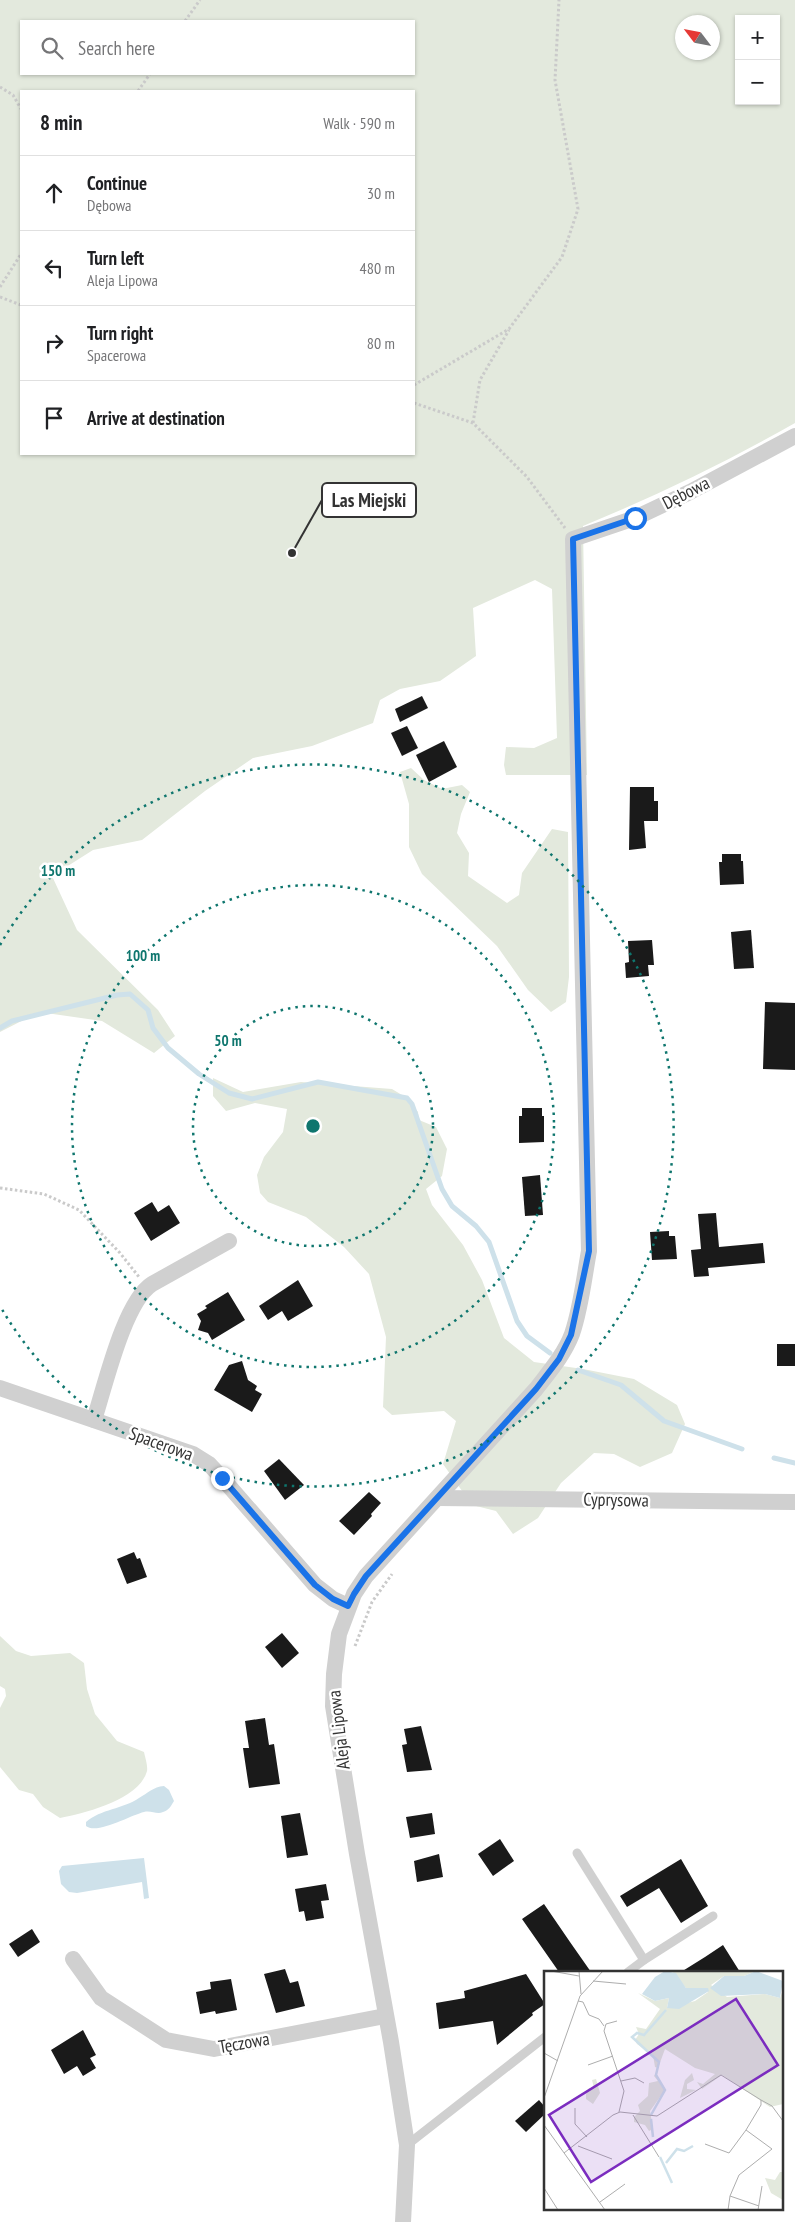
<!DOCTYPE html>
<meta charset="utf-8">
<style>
:root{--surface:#fff;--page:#f6f6f6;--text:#202124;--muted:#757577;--line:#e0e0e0}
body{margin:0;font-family:"PT Sans Narrow",sans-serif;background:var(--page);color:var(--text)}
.controls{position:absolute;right:15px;top:15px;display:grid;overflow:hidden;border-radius:0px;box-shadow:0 1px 4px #0004}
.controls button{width:45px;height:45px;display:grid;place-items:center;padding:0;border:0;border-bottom:1px solid var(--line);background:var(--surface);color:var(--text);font:25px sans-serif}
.compass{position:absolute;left:675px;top:15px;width:45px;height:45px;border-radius:50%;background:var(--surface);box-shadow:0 1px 4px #0004;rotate:302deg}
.stop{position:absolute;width:15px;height:15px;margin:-11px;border:4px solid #1a73e8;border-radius:50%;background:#fff}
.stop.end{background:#1a73e8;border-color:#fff;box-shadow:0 1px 5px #0008}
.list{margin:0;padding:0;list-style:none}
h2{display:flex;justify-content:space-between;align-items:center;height:65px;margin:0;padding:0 20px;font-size:21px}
h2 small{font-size:16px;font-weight:400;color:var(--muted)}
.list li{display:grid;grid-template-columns:32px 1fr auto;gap:15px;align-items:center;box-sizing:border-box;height:75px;padding:0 20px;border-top:1px solid var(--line)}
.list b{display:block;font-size:19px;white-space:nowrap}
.list p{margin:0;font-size:16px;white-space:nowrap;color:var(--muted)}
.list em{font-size:16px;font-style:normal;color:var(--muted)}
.icon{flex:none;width:28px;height:28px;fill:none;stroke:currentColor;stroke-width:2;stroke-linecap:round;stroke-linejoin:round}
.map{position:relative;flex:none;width:795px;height:2222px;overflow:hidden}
.search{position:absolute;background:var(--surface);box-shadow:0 1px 4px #0004;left:20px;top:20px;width:395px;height:55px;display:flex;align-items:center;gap:12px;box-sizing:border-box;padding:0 18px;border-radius:0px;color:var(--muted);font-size:19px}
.panel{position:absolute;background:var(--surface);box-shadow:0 1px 4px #0004;left:20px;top:90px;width:395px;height:365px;border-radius:0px}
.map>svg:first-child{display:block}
.green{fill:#e3e9dd;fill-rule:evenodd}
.water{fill:#cee1ea}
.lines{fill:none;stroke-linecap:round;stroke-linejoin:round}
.stream{stroke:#cee1ea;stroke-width:5}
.building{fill:#1a1a1a}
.path{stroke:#cacaca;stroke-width:3;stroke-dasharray:2.5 2.5;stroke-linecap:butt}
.lane{stroke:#d0d0d0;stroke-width:9}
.street{stroke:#d0d0d0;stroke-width:16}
.route{stroke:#1a73e8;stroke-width:6}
.ring{fill:none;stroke:#0f766e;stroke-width:2.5;stroke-dasharray:2.5 5}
.labels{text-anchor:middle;stroke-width:5;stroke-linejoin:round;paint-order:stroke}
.street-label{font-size:18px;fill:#333;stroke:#fff}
.inset-river{fill:none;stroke:#cee1ea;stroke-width:2.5}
.inset-road{fill:none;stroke:#adadad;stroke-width:1}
.view{fill:#7b2cbf;fill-opacity:0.15;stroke:#7b2cbf;stroke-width:2.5}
.inset-edge{fill:none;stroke:#333;stroke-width:2.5}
.centre{fill:#0f766e;stroke:#fff;stroke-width:2.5}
.ring-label{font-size:15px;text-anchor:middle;font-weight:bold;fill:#0f766e;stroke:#fff;stroke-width:5;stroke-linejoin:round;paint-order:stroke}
.leader{fill:none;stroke:#333;stroke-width:2}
.callout-dot{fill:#333;stroke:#fff;stroke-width:2}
.callout{fill:#fff;stroke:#333;stroke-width:2}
.callout-label{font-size:19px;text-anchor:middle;font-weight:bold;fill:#333}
</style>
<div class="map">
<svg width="795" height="2222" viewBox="0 0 795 2222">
<rect width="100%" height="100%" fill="#fff"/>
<g class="green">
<path d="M0,0H795V423C726,462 656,496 583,526L587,775H506L504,765L506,747L534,748L557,738L552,589L535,580L473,608L476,656L440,681L400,689L380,700L373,723L312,746L253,758L205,791L142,840L93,850L52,876L77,930L158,1010L175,1036L154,1053L102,1021L39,1012L0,1032ZM739,19H776V101H739ZM21,21H414V74H21ZM682,22H712V52H682ZM21,91H414V454H21Z"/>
<path d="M411,768L424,780L442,789L462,785L470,792L461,814L457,833L469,853L468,876L507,903L519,895L522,873L552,829L568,832L569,977L566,1002L551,1012L528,990L497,946L422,874L409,847V804L400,772Z"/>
<path d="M213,1078L243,1092L301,1082L392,1089L407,1098L418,1112L419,1120L436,1127L447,1149L442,1176L426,1189L432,1205L463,1245L482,1280L504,1338L534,1362L583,1369L634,1379L677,1405L685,1424L672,1453L640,1467L614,1454L594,1453L561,1483L538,1518L513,1534L496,1511L472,1505L443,1464L456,1421L444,1411L392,1415L383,1407L386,1337L369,1274L344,1247L306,1217L268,1202L260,1193L257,1175L264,1157L283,1132L287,1109L255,1103L226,1111L213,1096Z"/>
<path d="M0,1636L16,1651L31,1656L70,1653L84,1663L87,1689L95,1714L117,1741L144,1752C145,1757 148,1766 147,1771C139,1800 85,1813 60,1818L43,1807L33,1794L19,1790L0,1767V1708L6,1696L5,1689L0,1686Z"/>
</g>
<g class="water">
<path d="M164,1786L169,1790L174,1801C171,1806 169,1810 163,1812C157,1815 151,1810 144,1812C131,1815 97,1835 86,1826V1822C101,1809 123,1809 139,1798C148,1793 153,1787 164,1786Z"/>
<path d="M144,1858L149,1898L144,1899L142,1882L77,1893L69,1892L61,1884L59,1871L62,1866Z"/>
</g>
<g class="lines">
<g class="stream">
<path d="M0,1028L12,1021L117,995L130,994L148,1010L153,1028L168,1048L199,1074L229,1093L252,1099L318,1082L407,1098L412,1104L442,1189L452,1206L476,1226L489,1242L517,1321L527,1336L550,1353"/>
<path d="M578,1370L621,1385L664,1421L742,1449"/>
<path d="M774,1458L795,1463"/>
</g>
</g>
<g class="building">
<path d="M422,696L428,708L400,722L395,709Z"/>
<path d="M407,726L418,748L402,756L391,733Z"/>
<path d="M444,741L457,767L429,782L416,755Z"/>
<path d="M630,787H654V801H658V821H644L646,848L629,850Z"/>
<path d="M722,854H741V861H743L744,884L720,885L719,862H722Z"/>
<path d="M751,930L754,968L734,969L731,932Z"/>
<path d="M652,940L654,965H648L649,976L626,978L625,963L629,962L628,941Z"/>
<path d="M765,1002L795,1003V1070L763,1069Z"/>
<path d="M522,1108H542V1116H544V1142L519,1143V1116H522Z"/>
<path d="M540,1175L543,1215L525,1216L522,1177Z"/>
<path d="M152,1202L158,1212L169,1205L180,1223L151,1241L134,1213Z"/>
<path d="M716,1213L719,1247L763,1243L765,1263L708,1268L709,1276L694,1277L691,1250L701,1249L698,1214Z"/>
<path d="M669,1231V1236H675L677,1259L652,1260L650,1232Z"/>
<path d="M298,1280L313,1306L288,1321L282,1311L268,1320L259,1306Z"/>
<path d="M228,1292L245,1320L212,1340L208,1333L198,1330L201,1321L197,1314L207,1308L205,1306Z"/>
<rect x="777" y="1344" width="18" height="22"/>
<path d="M242,1361L248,1380L257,1386L255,1390L262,1394L252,1412L214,1390L229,1365Z"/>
<path d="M279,1459L304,1485L285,1500L264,1471Z"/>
<path d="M369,1492L381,1503L371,1514L372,1516L354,1535L339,1521Z"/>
<path d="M134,1552L137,1559L140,1558L147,1577L127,1584L117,1559Z"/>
<path d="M282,1633L299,1653L282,1668L265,1647Z"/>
<path d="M265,1718L269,1745L274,1744L280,1784L249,1788L243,1748H249L245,1721Z"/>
<path d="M421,1726L432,1770L407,1772L402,1745L407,1744L404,1729Z"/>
<path d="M300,1813L308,1855L287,1858L281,1816Z"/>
<path d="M432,1813L435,1834L410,1838L406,1817Z"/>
<path d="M500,1839L514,1861L493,1876L478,1854Z"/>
<path d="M439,1854L443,1877L417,1882L414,1861Z"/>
<path d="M681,1859L708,1906L681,1923L659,1888L627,1907L620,1896Z"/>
<path d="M326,1884L329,1900L321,1901L324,1918L306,1921L304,1911L299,1912L295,1889Z"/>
<path d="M544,1904L570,1942L591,1972H559L522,1919Z"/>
<path d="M32,1929L40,1942L18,1957L9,1944Z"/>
<path d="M723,1945L740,1972H681L705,1957Z"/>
<path d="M285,1969L290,1983L298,1981L305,2006L276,2013L264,1974Z"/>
<path d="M526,1974L545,2004L532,2013L533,2015L497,2045L493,2021L439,2029L436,2003L465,1998L464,1991Z"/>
<path d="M231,1979L237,2010L216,2014L215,2011L200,2014L196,1992L211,1989L210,1982Z"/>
<path d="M83,2030L96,2055L90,2058L96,2068L83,2076L77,2066L64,2074L51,2050Z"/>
<path d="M539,2100L545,2107V2114L526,2132L515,2121Z"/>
</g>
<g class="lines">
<g class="path">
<path d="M185,21L200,0"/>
<path d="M0,87L13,95L21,109"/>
<path d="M138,91L150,74"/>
<path d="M0,287L21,254"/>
<path d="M0,297L21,305"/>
<path d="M414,385L509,329L562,257L578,209L555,80L559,0"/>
<path d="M414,403L473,423L527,477L565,528"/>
<path d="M473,423L480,380L509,330"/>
<path d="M0,1188L44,1194L79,1210L120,1253L139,1277"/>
<path d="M355,1646L372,1602L392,1574"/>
</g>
<g class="lane">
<path d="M577,1853L644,1960"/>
<path d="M628,1972L644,1960L713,1916"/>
<path d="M407,2145L545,2037"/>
</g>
<g class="street">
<path d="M0,1388L193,1454L209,1464L222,1478L315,1585L333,1599L348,1606"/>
<path d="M94,1420C105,1386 124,1302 152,1284L229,1241"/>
<path d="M438,1498L795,1502"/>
<path d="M73,1959L101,1998L166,2040L214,2049L385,2016"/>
<path d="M403,2222L407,2145L391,2042L357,1854L333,1706L334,1674L339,1634L354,1594L366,1576L536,1389C549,1372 564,1355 572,1334C581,1308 584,1278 589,1251L573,539L635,518L690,492L795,436"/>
</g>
</g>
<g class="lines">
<path class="route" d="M222,1478L315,1585L333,1599L348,1606L354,1594L366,1576L536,1389L559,1359L571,1335L589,1251L573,539L635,518"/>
</g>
<g class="ring">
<circle cx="313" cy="1126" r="120"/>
<circle cx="313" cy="1126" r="241"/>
<path d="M0 945A361 361 0 1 1 0 1306"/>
</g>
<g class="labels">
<g class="street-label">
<text transform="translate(686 493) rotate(-27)" y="6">Dębowa</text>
<text transform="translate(161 1444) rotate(20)" y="6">Spacerowa</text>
<text transform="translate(616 1500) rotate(1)" y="6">Cyprysowa</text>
<text transform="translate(339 1730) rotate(-97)" y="6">Aleja Lipowa</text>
<text transform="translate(244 2043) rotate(-10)" y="6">Tęczowa</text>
</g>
</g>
<g transform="translate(544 1971)">
<rect width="239" height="239" fill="#fff"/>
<path d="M128,0H212L200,5H180L167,14L183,26L221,23L236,27L239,19V133L226,136L178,104L158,118L153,111L159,113L171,103L151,97L121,78L114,97L111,96L109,84L93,73L91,69L95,63L92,56L102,58L116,38L94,22L111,30L125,27L123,37L151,30L164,21L162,17H142ZM112,102L121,119L106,140L109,158L105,160L101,154L90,151V146L96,140L94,134L104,125L105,112L114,110L110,105ZM148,102L150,109L143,113V118L152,119L136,127L141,109ZM52,108L56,122L49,133L42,128V123L45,117H50L48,109ZM236,201H239V229L227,222L221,207L231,209Z" fill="#e3e9dd"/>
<path d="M121,0L132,2L142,17H164L165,20L135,38L123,37L125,27L111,30L98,23L111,6ZM212,0L239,10L236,27L221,23L177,25L166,17L180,5H200Z" fill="#cee1ea"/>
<path class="inset-river" d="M107,144L121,119L112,104L115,91L88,66L93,62L100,64L122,39M107,148L109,166M116,186L128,212M122,192L133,178L140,180L149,175"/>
<path class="inset-road" d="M7,0L35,5M35,0L37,23M49,10L82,13M34,30L39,31L45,44L55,48L60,55M73,50L62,53L60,60L80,120L75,141M0,82L14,90M44,94L69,85M77,110L91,107L100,112M0,127L36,25L59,0M217,129L228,135L239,150M31,137V153L43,166M89,144L115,186M0,154L61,239M161,173L185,182L202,159M34,175L68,188M20,182L69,144L76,141L113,145L177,104L217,129V134L202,159L228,178L195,204L186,225L184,239M0,217L14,239M186,225L215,235M56,231L81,213M214,239L218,215"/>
<path class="view" d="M192,28L234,94L47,211L5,144Z"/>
<rect width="239" height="239" class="inset-edge"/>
</g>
<circle cx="313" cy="1126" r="8" class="centre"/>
<g class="ring-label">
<text x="58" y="876">150 m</text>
<text x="143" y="961">100 m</text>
<text x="228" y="1046">50 m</text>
</g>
<path class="leader" d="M292 553L322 500"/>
<circle class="callout-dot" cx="292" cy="553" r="5"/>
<rect class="callout" x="322" y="483" width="94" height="34" rx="5"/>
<g class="callout-label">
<text x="369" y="507">Las Miejski</text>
</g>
</svg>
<div class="controls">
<button>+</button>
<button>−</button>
</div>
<svg class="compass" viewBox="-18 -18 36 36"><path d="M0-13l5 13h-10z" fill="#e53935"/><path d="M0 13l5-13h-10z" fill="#757577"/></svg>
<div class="stop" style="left:635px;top:518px"></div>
<div class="stop end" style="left:222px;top:1478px"></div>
<div class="search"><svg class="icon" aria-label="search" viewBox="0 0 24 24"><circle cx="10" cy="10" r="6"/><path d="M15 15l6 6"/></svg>Search here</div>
<section class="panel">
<h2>8 min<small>Walk · 590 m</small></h2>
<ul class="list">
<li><svg class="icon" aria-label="ahead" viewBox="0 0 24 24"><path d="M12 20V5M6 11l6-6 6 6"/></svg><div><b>Continue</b><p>Dębowa</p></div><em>30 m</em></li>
<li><svg class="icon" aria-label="left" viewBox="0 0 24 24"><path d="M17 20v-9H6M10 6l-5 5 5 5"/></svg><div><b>Turn left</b><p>Aleja Lipowa</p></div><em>480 m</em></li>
<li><svg class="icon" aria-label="right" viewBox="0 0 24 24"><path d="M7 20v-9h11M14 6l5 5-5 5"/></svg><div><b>Turn right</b><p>Spacerowa</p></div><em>80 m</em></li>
<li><svg class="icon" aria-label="arrive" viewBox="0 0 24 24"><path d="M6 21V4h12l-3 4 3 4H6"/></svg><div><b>Arrive at destination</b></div></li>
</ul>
</section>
</div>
